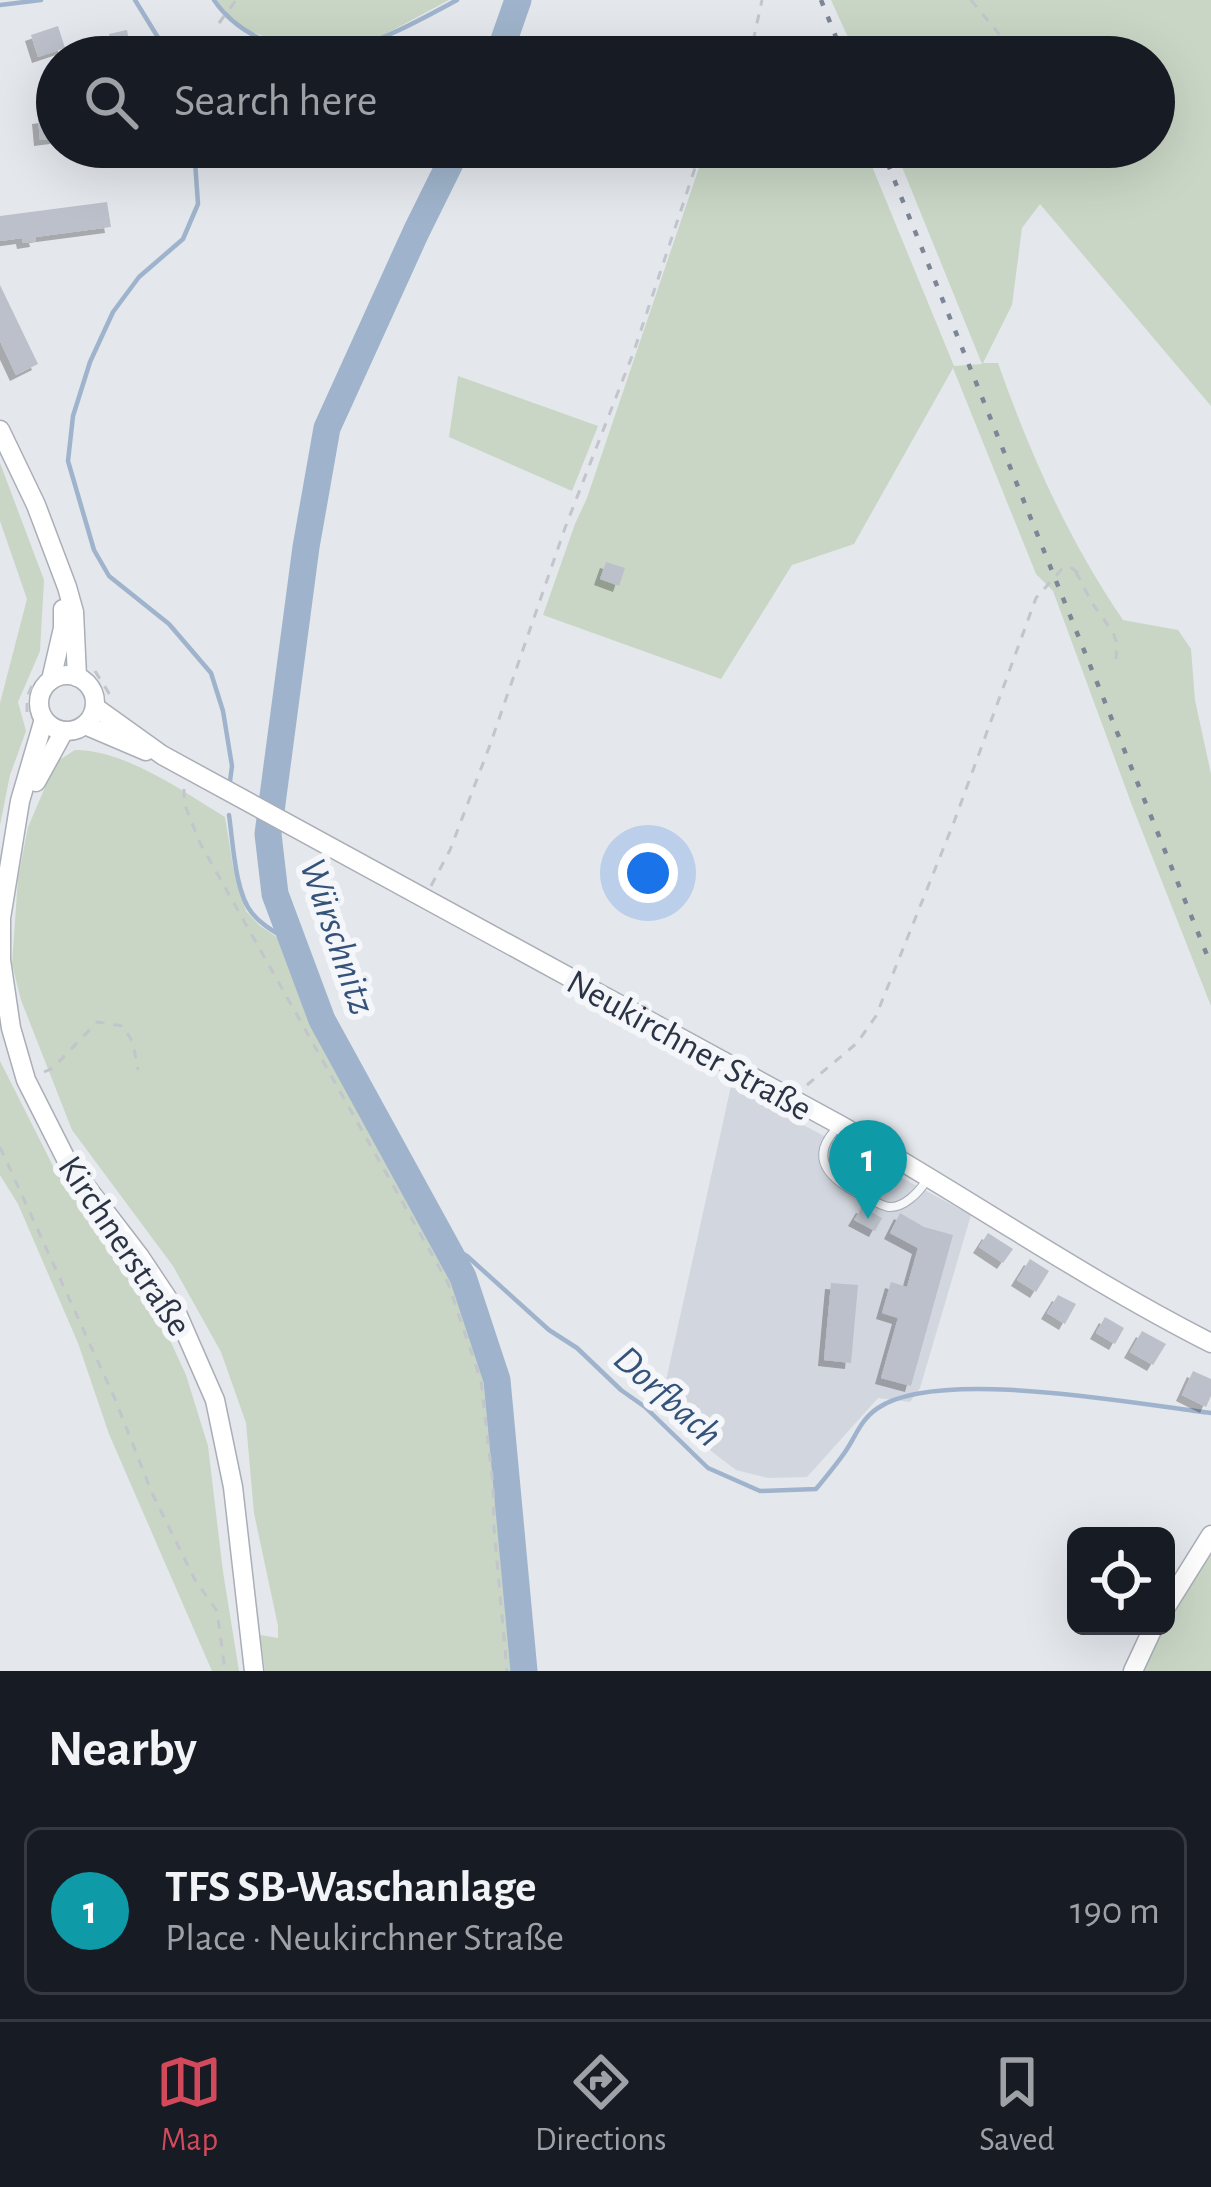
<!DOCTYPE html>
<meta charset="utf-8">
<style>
:root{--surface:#171b24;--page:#242831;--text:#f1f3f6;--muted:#9ea1a6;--line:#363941;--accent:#d1495b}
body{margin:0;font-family:"Alegreya Sans",sans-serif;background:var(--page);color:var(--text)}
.controls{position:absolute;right:36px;bottom:36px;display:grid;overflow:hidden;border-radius:18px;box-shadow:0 12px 48px #0002}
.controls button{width:108px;height:108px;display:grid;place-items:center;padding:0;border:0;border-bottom:3px solid var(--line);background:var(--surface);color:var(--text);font:60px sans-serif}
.you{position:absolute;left:648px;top:873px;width:42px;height:42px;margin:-30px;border:9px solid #fff;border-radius:50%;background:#1a73e8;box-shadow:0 0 0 18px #1a73e833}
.badge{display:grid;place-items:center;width:78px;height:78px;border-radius:50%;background:var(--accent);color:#fff;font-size:39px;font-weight:700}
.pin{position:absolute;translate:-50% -99px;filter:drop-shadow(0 3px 6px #0008)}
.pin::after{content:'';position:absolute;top:63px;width:42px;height:36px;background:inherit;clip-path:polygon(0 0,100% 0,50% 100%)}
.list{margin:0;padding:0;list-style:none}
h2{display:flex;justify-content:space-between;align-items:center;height:156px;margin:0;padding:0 48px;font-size:51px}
h2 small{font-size:39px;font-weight:400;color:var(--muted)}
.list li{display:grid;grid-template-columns:78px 1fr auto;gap:36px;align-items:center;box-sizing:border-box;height:168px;margin:0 24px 24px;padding:0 24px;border:3px solid var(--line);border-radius:18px}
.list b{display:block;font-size:45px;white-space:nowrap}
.list p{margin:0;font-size:39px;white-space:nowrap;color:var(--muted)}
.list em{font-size:39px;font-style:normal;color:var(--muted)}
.icon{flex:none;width:66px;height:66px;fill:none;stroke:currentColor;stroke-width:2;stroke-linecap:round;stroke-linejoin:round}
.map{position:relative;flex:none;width:1211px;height:1671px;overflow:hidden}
.search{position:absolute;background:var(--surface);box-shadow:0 12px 48px #0002;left:36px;right:36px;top:36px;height:132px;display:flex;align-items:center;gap:30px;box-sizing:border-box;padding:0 42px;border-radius:66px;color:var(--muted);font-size:45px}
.sheet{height:348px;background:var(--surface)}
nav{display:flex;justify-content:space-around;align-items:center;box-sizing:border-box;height:168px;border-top:3px solid var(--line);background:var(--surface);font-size:33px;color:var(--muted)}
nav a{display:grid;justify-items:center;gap:6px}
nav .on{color:var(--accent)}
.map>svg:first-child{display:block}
.built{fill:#d2d6de}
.green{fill:#c9d6c5}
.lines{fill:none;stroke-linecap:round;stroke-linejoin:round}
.stream{stroke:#9fb4cc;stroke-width:4.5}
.river{stroke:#9fb4cc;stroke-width:27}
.building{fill:#bbc0ca;filter:url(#shadow)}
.lane-casing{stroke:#a9aeb7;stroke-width:10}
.secondary-casing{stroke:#a9aeb7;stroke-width:21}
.path{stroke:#c2c5cb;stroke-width:3;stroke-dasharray:9 9;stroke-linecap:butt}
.lane{stroke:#f7f8fa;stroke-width:8}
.secondary{stroke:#fff;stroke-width:18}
.rail{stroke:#7d8696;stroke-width:4.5;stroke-dasharray:6 12;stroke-linecap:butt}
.labels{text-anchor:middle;stroke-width:12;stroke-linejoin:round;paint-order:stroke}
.street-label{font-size:36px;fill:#2b3445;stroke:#f4f6f9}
.water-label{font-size:39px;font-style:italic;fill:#34527a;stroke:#f4f6f9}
</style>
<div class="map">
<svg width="1211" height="1671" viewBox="0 0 1211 1671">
<defs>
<filter id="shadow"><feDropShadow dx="-6" dy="6" stdDeviation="0" flood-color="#0004"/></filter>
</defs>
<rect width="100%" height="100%" fill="#e4e7ec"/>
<path class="built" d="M731,1086L971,1215L920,1388L910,1402L878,1398L807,1477L768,1478L736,1470L698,1441L661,1403Z"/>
<g class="green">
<path d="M217,0H449L378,38L305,51L238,27Z"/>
<path d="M831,0H1211V406L1040,204L1022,228L1012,305L983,363H998C1030,454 1069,541 1123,620L1178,630L1191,649L1195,700L1211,774V1006L1133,808L1053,591L1036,574L953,368L854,544L792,565L721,679L543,615L575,524L587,498L706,147H864L954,366L982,364L894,147H1154V57H857Z"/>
<path d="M458,376L598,426L572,491L449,437Z"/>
<path d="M0,463L44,580L40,651L18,702L26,731L10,775L0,825V703L27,599L0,521Z"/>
<path d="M75,750C126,750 182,791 225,817L233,866L246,911L259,925L287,944L332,1047L460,1278L493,1380L520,1671H265L260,1635L278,1638V1626L254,1513L246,1423L221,1352L173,1266L72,1130L21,1000L12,964L18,878L28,827L56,762Z"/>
<path d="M0,1061L56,1172L150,1297L186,1375L208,1446L223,1572L239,1671H212L109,1434L78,1343L18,1204L0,1175Z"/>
<path d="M1211,1549V1671H1143L1148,1651Z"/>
</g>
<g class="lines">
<g class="stream">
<path d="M135,0L170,57"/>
<path d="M214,0C239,37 292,58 337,52C371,47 426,17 457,0"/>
<path d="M0,5L41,0"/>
<path d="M194,147L198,204L183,239L139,277L113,312L90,362L73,416L68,461L94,550L109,576L169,624L211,673L223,711L232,766L230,781"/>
<path d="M229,815C233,842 235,893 252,913C262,926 279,934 293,943"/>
<path d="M444,1243L467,1256L549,1330L577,1348L621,1390L645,1407L708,1468L760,1491L816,1489C826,1477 836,1465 845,1452C856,1436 861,1419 878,1408C939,1367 1136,1404 1211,1413"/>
</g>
<g class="river">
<path d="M498,57L518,0"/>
<path d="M458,147L416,232L327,428L306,547L268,834L275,894L322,1020L463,1277L497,1380L524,1671"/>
</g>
</g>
<g class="building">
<path d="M58,26L65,48L38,57L31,35Z"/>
<path d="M127,30L132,57H106L104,50L112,48L109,34Z"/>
<path d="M54,116L56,138L40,140L38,118Z"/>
<path d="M107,202L111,227L35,237L36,241L23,243L22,238L0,241V216Z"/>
<path d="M0,285L38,364L16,375L0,341Z"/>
<path d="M606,562L625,568L619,586L600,579Z"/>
<path d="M862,1207L882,1218L875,1231L854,1220Z"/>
<path d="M900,1213L924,1227L953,1235L911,1386L881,1378L898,1318L882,1313L891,1282L907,1287L918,1248L890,1233Z"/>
<path d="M988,1233L1013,1249L1003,1263L979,1247Z"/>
<path d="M1030,1259L1049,1271L1036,1292L1017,1280Z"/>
<path d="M831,1283L858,1285L851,1363L824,1360Z"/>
<path d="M1058,1295L1076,1304L1065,1324L1047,1313Z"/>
<path d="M1105,1317L1124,1328L1115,1344L1096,1333Z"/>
<path d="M1142,1331L1166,1344L1153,1365L1130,1352Z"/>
<path d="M1193,1371L1211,1379V1396L1206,1407L1182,1395Z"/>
</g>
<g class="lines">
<g class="lane-casing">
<path id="lane" d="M839,1126C806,1158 830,1180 863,1196C871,1199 881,1206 889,1207C904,1208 919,1192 926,1181"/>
</g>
<g class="secondary-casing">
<g id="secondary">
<path d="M0,430L36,505L67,587L74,612L77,677"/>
<circle cx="67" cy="703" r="28"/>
<path d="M51,680L63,628V609"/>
<path d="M95,707L162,755L840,1125C965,1196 1083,1278 1211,1343"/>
<path d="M44,719L20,801L1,918V960L11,1028L26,1080L68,1163L140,1257L176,1311L215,1400L233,1487L254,1671"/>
<path d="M85,725L146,751"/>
<path d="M36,782L64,731"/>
<path d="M1166,1607L1211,1535"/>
<path d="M1133,1671L1154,1626"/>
</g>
</g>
<g class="path">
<path d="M971,0L1018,57"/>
<path d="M219,23L236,0"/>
<path d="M745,57L754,37L762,0"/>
<path d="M1076,572L1092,603L1113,632L1117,644L1116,659"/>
<path d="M95,671L112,698"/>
<path d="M27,712V697L34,681"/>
<path d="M184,789V803L200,843L448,1283L481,1381L493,1485L494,1528L507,1671"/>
<path d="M431,886L450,850L490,745L565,528L634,351L702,147"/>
<path d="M44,1072L53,1068L97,1022L123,1026L133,1043L138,1070"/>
<path d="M807,1085L857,1043L876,1016L954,822L1036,598L1062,569L1070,567L1080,574"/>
<path d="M0,1147L115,1399L152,1493L195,1580L217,1611L225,1671"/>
</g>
<use href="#lane" class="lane"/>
<use href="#secondary" class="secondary"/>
<g class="rail">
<path d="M821,0L844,57"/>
<path d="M881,147L1211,965"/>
</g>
</g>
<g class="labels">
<g class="street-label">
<text transform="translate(690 1044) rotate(29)" y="13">Neukirchner Straße</text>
<text transform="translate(126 1245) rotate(56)" y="13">Kirchnerstraße</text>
</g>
<g class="water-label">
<text transform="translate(339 936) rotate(71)" y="14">Würschnitz</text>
<text transform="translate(669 1395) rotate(42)" y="14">Dorfbach</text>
</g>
</g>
</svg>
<div class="controls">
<button><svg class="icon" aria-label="locate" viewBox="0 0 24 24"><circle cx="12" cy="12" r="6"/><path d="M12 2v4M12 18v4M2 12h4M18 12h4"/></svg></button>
</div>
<div class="you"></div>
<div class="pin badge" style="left:868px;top:1219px;background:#0f9aa8">1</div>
<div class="search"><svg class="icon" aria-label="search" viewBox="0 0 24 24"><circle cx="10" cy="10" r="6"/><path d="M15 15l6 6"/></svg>Search here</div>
</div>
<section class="sheet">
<h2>Nearby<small></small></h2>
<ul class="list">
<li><span class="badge" style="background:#0f9aa8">1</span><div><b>TFS SB-Waschanlage</b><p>Place · Neukirchner Straße</p></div><em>190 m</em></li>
</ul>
</section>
<nav>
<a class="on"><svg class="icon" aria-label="map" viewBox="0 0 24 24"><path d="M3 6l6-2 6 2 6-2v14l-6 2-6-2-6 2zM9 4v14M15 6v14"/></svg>Map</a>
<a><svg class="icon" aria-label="directions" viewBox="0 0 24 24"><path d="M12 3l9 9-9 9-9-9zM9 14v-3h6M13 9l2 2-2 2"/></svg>Directions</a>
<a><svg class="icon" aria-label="saved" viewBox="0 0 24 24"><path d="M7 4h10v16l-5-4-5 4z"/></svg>Saved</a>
</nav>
